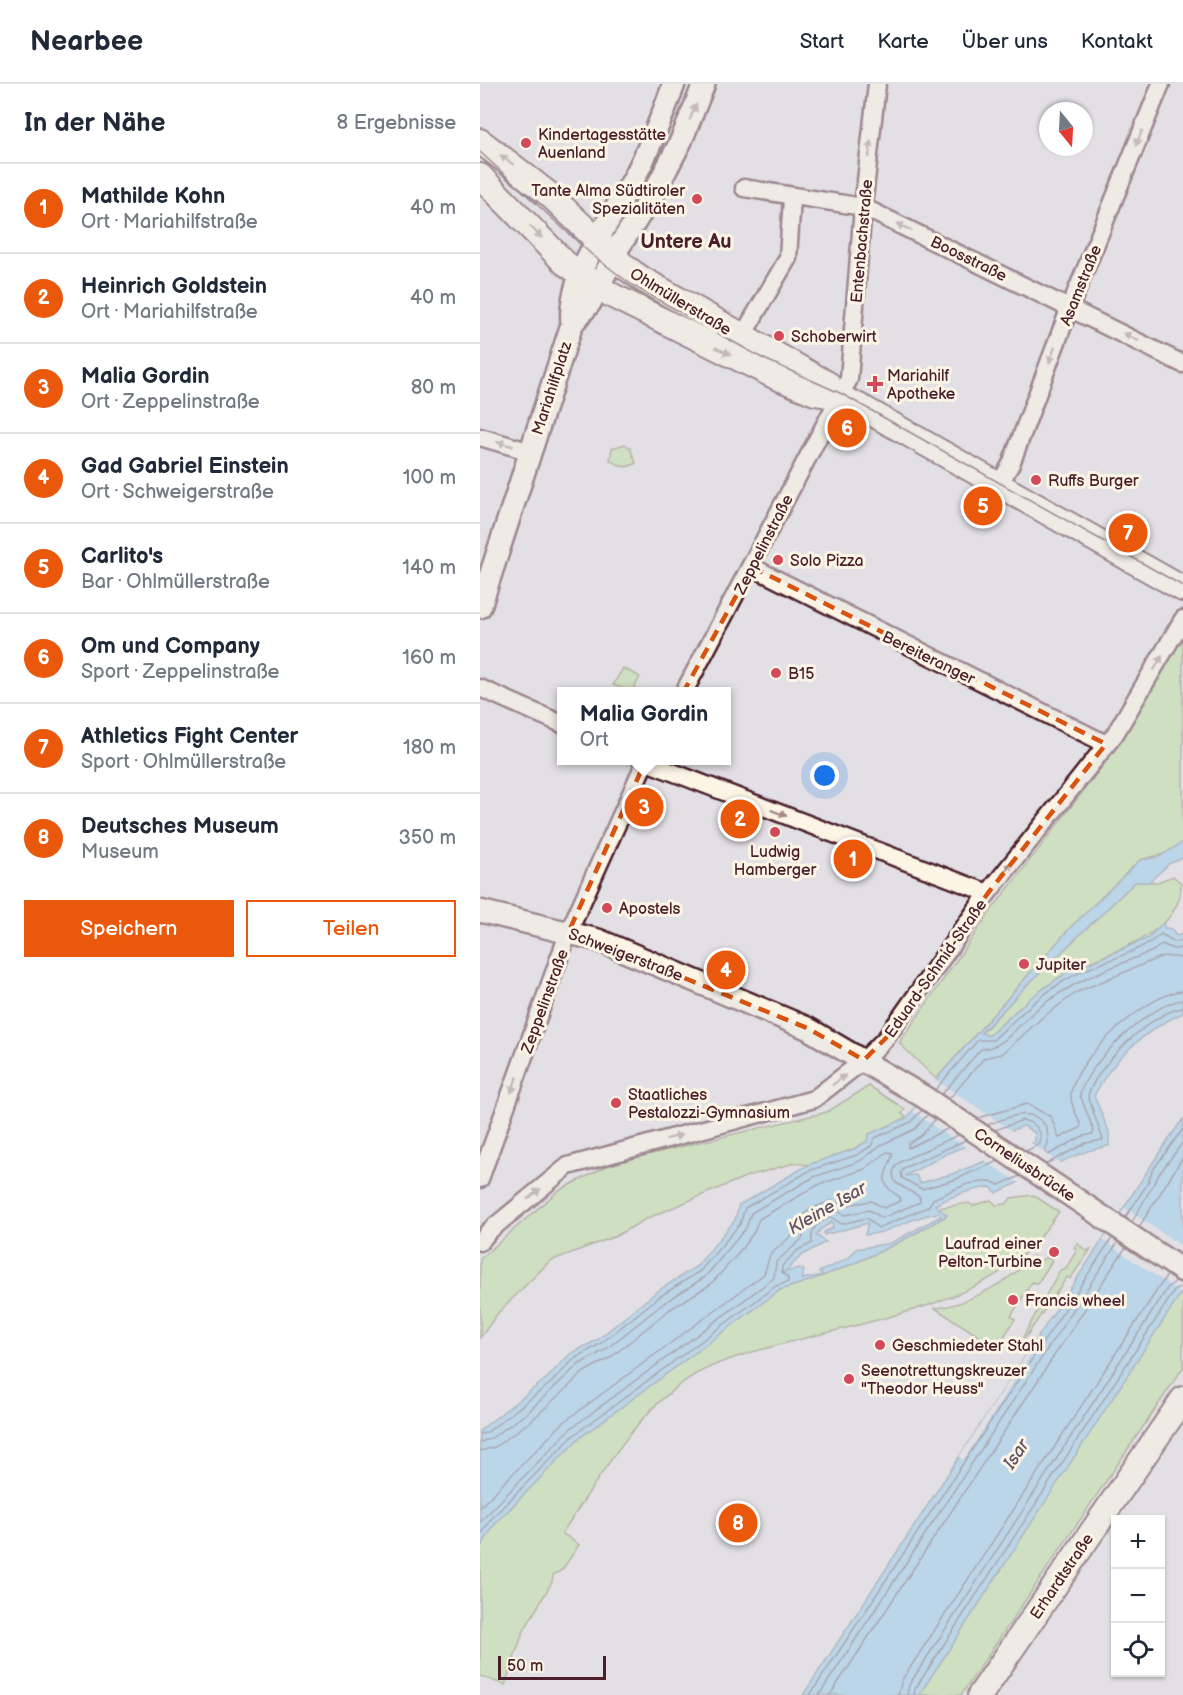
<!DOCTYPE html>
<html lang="de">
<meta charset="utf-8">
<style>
:root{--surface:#fff;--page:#f2f2f3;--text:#1f2937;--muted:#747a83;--line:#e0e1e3;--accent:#ea580c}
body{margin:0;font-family:"Balsamiq Sans",sans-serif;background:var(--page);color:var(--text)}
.controls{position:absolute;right:18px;bottom:18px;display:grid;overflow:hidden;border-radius:0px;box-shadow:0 2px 4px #0004}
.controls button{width:54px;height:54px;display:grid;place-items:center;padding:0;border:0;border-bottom:2px solid var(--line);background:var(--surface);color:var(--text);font:30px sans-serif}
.compass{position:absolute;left:559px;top:18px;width:54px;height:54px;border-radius:50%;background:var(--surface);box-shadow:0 2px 4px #0004;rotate:162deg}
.scale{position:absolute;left:18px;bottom:15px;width:108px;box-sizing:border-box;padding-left:6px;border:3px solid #4a1f2b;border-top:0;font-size:16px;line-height:21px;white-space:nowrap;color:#4a1f2b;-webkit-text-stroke:4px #fcf5e5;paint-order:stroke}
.you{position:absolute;left:345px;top:692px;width:21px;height:21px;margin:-15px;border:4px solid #fff;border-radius:50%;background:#1a73e8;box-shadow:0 0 0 9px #1a73e833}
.badge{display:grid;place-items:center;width:39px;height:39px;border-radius:50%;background:var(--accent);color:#fff;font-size:20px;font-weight:700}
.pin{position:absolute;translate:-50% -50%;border:3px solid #fff;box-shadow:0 2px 6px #0006}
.popup{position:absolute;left:77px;top:603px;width:174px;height:78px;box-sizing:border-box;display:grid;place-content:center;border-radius:0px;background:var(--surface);filter:drop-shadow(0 2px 4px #0005);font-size:20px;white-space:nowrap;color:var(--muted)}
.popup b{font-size:22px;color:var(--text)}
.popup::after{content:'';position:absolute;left:50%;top:100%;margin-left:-12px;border:12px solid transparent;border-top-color:var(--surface)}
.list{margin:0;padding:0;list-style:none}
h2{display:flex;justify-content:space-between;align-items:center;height:78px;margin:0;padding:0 24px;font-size:26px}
h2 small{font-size:20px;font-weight:400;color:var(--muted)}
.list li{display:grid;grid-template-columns:39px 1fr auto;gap:18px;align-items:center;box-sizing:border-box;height:90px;padding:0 24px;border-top:2px solid var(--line)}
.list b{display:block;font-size:22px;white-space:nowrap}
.list p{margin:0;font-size:20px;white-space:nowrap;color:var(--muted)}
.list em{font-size:20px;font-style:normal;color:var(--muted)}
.actions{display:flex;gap:12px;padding:18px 24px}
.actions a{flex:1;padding:14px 0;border:2px solid var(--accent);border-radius:0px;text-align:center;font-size:21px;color:var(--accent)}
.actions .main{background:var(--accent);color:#fff}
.icon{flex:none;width:33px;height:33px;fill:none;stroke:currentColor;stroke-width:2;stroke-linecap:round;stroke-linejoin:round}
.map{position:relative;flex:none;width:703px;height:1611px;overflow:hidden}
header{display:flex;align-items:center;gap:36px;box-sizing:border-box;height:84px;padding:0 30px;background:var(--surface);border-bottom:2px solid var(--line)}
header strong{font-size:28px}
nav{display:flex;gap:33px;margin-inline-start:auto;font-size:21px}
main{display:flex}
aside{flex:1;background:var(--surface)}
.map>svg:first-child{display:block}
.green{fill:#b9de98;stroke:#827e62;stroke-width:1.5}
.water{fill:#8dcaed;stroke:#72869f;stroke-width:1.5;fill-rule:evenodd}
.pier{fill:#e2e0e4}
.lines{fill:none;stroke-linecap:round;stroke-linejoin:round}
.shore{stroke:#656379;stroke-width:1.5}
.minor-casing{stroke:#4a1f2b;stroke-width:21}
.tertiary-casing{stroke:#4a1f2b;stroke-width:26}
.secondary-casing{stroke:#4a1f2b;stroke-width:28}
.minor{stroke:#fcf5e5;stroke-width:16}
.tertiary{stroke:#fcf5e5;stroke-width:21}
.secondary{stroke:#fcf5e5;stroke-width:24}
.tram{stroke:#4a1f2b;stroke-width:1.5}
.oneway{fill:#a38a88}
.marked{fill:none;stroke:#d8530f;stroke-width:4.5;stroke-dasharray:12 8;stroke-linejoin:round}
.poi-dot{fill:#d1495b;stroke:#fcf5e5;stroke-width:2}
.labels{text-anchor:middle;stroke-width:6;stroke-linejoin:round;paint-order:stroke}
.poi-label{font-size:16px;fill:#4a1f2b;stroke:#fcf5e5;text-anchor:start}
.street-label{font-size:16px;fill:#4a1f2b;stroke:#fcf5e5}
.water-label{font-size:18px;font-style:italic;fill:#5e5265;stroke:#fcf5e5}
.quarter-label{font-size:20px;font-weight:bold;fill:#4a1f2b;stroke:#fcf5e5}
</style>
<header>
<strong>Nearbee</strong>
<nav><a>Start</a><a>Karte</a><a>Über uns</a><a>Kontakt</a></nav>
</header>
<main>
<aside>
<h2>In der Nähe<small>8 Ergebnisse</small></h2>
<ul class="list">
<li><span class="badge">1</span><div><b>Mathilde Kohn</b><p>Ort · Mariahilfstraße</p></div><em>40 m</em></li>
<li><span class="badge">2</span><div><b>Heinrich Goldstein</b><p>Ort · Mariahilfstraße</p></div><em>40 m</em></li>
<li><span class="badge">3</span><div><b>Malia Gordin</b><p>Ort · Zeppelinstraße</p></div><em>80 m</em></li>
<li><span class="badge">4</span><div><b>Gad Gabriel Einstein</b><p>Ort · Schweigerstraße</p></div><em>100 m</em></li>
<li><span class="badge">5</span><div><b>Carlito's</b><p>Bar · Ohlmüllerstraße</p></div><em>140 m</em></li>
<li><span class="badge">6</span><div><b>Om und Company</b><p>Sport · Zeppelinstraße</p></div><em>160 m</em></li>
<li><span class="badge">7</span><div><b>Athletics Fight Center</b><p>Sport · Ohlmüllerstraße</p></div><em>180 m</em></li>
<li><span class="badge">8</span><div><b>Deutsches Museum</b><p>Museum</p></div><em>350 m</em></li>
</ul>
<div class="actions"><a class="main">Speichern</a><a>Teilen</a></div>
</aside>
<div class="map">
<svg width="703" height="1611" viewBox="0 0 703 1611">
<rect width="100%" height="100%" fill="#e2e0e4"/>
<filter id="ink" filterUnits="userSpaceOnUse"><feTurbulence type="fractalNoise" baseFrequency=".0167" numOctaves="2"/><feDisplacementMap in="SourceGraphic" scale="12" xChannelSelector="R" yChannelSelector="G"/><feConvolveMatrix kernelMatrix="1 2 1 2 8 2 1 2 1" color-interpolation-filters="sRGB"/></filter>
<g filter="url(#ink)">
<g class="green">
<path d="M145,360L150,364L156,379C145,386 140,382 130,376L132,364Z"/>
<path d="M703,555V758L688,769L660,776L590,844L456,995L419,959L510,828L632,670L695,562Z"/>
<path d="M143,584L160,593L152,607L133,601Z"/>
<path d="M693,792L701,799C703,855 620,868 585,890C557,907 533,929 509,952L501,950L546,902L655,798H678Z"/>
<path d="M389,1002L425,1025L422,1030L426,1033L408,1044L389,1050L388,1057L374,1065L328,1081L314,1079L265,1093L166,1135L136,1152L70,1177L18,1229L0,1254V1175L78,1107L133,1079L347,1028Z"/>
<path d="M553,1111L579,1128C566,1145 554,1163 537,1176C478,1224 375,1240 302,1260C273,1268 243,1275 216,1290C156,1325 120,1394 82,1449L99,1461L82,1486L73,1491L72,1498L43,1548L25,1601L0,1592V1464L15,1440L98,1355L300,1206C359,1189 414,1163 466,1132L458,1124L489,1119L492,1122L511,1116L516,1121L526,1120L531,1114Z"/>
<path d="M597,1159L606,1167L611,1165L590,1195L587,1193L545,1254L543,1253L580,1186L586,1184L597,1166L594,1164Z"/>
<path d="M553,1172L561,1177L566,1173L572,1177L557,1200L552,1198L531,1232L535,1235L517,1264L455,1224C485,1222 534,1195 553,1172Z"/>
<path d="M700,1210L703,1212V1284L481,1611H439Z"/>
</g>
<g class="water">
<path d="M703,758V774L690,779L669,798H655L546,902L501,949L509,952L549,915L586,889L668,854L683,839L685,844L691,845L696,852L703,850V929C665,946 632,975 614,1012L629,1048V1062C597,1066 548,1095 516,1109L511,1103C490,1105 474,1111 455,1121L467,1131C414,1163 359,1189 300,1206L98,1355L15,1440L0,1464V1346L67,1294L90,1270L117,1256L176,1208L217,1182L255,1136L259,1121L328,1081L374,1065L387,1057L389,1050L427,1034L460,991L590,844L660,776L679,773ZM544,1042L555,1049V1058L472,1090L440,1099L436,1091L425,1092L470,1068ZM459,1129L461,1132L411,1159L376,1165L369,1174L339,1188L343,1191L322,1195L324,1186L319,1184L305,1188L322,1171L346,1158L336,1151L341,1145L352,1138L353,1144L344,1148V1151L388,1139L385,1151C412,1149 433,1131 459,1129Z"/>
<path d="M703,1035V1206L474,1558L439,1611H323C422,1462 518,1311 618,1163C647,1120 672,1077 703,1035Z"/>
</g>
<g class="pier">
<path d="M455,995L535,1049L488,1065L433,1028Z"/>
<path d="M548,1057L584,1082L542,1101L501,1074Z"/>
<path d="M645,1124L703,1163L702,1210L623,1156Z"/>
<path d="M548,1268L551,1270L484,1376L479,1373Z"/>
</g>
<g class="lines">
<g class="shore">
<path d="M455,1006L498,956H513C537,934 560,910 589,894C619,877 656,871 681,850L695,858L703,856"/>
<path d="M462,1010L501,965C525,964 538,941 556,926C590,898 632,883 673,867L682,860L693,865L703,864"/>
<path d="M469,1015L504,974L522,970L563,933L597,908L683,872L703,874"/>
<path d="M498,1034L547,1020L571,1033L579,1054L600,1044L601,1041C597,1031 590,1021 591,1010C594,975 669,908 703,907"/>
<path d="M455,1035L442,1051L428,1060V1064L469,1044"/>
<path d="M507,1041C528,1034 552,1020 567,1044L568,1058L565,1068L568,1071L603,1052L613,1050L614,1047L600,1011C606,980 672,918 703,916"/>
<path d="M515,1046L543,1036C557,1040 563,1047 560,1060L546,1067"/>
<path d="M486,1056L424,1084L421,1089L422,1094L442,1105L474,1096L518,1077"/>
<path d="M566,1080L606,1059L623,1056L608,1012C615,983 673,927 703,924"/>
<path d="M645,1134L668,1099L672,1087L703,1045"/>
<path d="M652,1138L679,1090L703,1058"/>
<path d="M659,1143L703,1073"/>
<path d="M0,1350L6,1349L71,1299L94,1275L120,1260L179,1213L220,1187L260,1140L265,1124L331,1086L377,1071L391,1062L395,1054L431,1038L442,1026"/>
<path d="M0,1358L10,1355L47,1329L98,1281L125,1266L184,1219L225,1193L266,1144L271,1129L334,1093L380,1077L401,1061L435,1045L448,1030"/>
<path d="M0,1367L15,1363L52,1336L104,1288L130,1274L189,1226L231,1200L257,1171L274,1148L279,1135L338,1101L385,1085L407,1068L413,1069C409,1088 393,1097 420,1113V1117L404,1124L391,1117L367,1121L351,1117L330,1125L318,1137L314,1149L290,1171L284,1190L84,1338L0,1423"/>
<path d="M0,1438L90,1345L294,1194L296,1178L322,1155L325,1144L332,1135L353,1126L365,1131L389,1126L402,1134L440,1118V1113L416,1099C411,1091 413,1082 422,1077L478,1051"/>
<path d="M0,1453L11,1435L94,1351L296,1202L308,1198V1194L302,1188V1182L318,1166L332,1159C330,1144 337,1139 351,1133L361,1140L387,1134L398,1144L448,1123L453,1115L487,1100L511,1097L519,1101L540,1092"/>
<path d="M330,1611L632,1154"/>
<path d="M339,1611L638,1158"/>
<path d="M350,1611L646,1163"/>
<path d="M418,1611L422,1596L687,1191"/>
<path d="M427,1611L429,1601L689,1202L696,1197"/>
<path d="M434,1611L435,1605L695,1206L703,1203"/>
</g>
<g class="minor-casing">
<g id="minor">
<path d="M264,104L383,123L703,280"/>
<path d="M262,253L308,174L312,114"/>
<path d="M0,353L51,368"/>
<path d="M519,401L531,380L590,223L681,0"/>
<path d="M272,483L626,660"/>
<path d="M0,604L82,640"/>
<path d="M204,608L369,295L383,123L397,0"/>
<path d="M161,676L508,809"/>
<path d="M0,1095L89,847L166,676"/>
<path d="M0,1158L9,1147L88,1082L334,1015L384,976L406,954L508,809L635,650L703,535"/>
</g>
</g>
<g class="tertiary-casing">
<g id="tertiary">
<path d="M92,240L110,219L140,161L175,107L201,57L224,0"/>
<path d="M0,523L92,240C87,192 129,138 152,98C169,66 182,33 194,0"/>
<path d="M0,827L118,856L327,944L444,1013L703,1187"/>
</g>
</g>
<g class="secondary-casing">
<g id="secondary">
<path d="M0,57L70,111L145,183L162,195L348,300"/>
<path d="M0,92L85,179L131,211L296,293L335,309L360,313L379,322L703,505"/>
<path d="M500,1611L703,1315"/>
</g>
</g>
<use href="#minor" class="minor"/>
<use href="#tertiary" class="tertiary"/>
<use href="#secondary" class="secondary"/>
<path class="tram" d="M0,68L111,170L152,201L282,274L362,310L703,502"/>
</g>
<defs><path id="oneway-solid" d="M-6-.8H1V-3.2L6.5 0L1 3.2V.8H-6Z" transform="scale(1.5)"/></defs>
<g class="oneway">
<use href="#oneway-solid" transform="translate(213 28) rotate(-67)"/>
<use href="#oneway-solid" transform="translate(659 54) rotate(112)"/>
<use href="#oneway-solid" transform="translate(390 65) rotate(-84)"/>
<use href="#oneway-solid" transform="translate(27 76) rotate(-144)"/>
<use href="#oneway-solid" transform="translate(424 143) rotate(-154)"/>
<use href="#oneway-solid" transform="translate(56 148) rotate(45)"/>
<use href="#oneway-solid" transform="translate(651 253) rotate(-153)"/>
<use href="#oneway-solid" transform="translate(243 267) rotate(26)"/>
<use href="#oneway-solid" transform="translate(572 271) rotate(110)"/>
<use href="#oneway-solid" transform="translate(25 360) rotate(-164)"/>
<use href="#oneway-solid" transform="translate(678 579) rotate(-60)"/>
<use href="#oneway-solid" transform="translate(299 729) rotate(21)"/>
<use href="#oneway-solid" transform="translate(527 785) rotate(-51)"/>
<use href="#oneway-solid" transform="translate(359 996) rotate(-38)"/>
<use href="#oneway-solid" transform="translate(34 1001) rotate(110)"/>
<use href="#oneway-solid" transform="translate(194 1053) rotate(-15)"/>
<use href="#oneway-solid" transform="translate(54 1110) rotate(-39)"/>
</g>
</g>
<path d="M0 0H703V1611H0ZM272,483L626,660L508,809L406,954L384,976L327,944L89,847L165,678Z" fill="#e2e0e4" fill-opacity=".55" fill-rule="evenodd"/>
<path class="marked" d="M272,483L626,660L508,809L406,954L384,976L327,944L89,847L165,678Z"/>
<g class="poi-dot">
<circle cx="46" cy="59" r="6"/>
<circle cx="217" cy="115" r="6"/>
<circle cx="299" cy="252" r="6"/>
<path d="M392 291h6v6h6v6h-6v6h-6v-6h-6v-6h6z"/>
<circle cx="556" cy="396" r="6"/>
<circle cx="298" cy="476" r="6"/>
<circle cx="296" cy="589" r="6"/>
<circle cx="295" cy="748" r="6"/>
<circle cx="127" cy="824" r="6"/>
<circle cx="544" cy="880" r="6"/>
<circle cx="136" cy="1019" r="6"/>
<circle cx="574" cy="1168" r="6"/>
<circle cx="533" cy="1216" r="6"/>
<circle cx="400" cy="1261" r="6"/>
<circle cx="369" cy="1295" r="6"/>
</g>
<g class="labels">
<g class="poi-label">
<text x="58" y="56">Kindertagesstätte<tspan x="58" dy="18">Auenland</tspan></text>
<text x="205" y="112" text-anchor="end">Tante Alma Südtiroler<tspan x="205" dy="18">Spezialitäten</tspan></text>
<text x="311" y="258">Schoberwirt</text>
<text x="407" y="297">Mariahilf<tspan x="407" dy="18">Apotheke</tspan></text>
<text x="568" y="402">Ruffs Burger</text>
<text x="310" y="482">Solo Pizza</text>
<text x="308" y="595">B15</text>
<text x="295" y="773" text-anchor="middle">Ludwig<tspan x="295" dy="18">Hamberger</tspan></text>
<text x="139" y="830">Apostels</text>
<text x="556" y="886">Jupiter</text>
<text x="148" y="1016">Staatliches<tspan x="148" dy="18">Pestalozzi-Gymnasium</tspan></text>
<text x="562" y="1165" text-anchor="end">Laufrad einer<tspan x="562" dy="18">Pelton-Turbine</tspan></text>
<text x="545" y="1222">Francis wheel</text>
<text x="412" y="1267">Geschmiedeter Stahl</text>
<text x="381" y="1292">Seenotrettungskreuzer<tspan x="381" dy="18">"Theodor Heuss"</tspan></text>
</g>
<g class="street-label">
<text transform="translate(381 157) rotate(-85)" y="6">Entenbachstraße</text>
<text transform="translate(489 174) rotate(26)" y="6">Boosstraße</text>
<text transform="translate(600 201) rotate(-68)" y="6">Asamstraße</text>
<text transform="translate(201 217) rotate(31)" y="6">Ohlmüllerstraße</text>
<text transform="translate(71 304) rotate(-72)" y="6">Mariahilfplatz</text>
<text transform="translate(283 460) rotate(-63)" y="6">Zeppelinstraße</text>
<text transform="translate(449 573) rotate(26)" y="6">Bereiteranger</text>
<text transform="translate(146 870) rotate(21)" y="6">Schweigerstraße</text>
<text transform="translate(455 884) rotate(-55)" y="6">Eduard-Schmid-Straße</text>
<text transform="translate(64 917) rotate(-70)" y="6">Zeppelinstraße</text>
<text transform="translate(545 1080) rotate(34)" y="6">Corneliusbrücke</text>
<text transform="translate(581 1492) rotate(-56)" y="6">Erhardtstraße</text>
</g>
<g class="water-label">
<text transform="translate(347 1124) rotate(-30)" y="6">Kleine Isar</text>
<text transform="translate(536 1370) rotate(-57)" y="6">Isar</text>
</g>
<g class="quarter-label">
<text x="206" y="164">Untere Au</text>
</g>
</g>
</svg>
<div class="controls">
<button>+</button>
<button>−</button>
<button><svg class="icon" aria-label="locate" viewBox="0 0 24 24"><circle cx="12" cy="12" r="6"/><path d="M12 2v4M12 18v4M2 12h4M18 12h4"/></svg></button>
</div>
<svg class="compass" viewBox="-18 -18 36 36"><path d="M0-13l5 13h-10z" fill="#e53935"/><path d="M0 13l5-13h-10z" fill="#747a83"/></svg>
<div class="scale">50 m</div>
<div class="you"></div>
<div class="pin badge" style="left:373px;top:775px">1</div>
<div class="pin badge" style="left:260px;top:735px">2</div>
<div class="pin badge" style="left:164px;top:723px">3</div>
<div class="popup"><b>Malia Gordin</b>Ort</div>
<div class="pin badge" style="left:246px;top:886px">4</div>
<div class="pin badge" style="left:503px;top:422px">5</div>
<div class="pin badge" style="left:367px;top:344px">6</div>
<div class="pin badge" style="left:648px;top:449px">7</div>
<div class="pin badge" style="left:258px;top:1439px">8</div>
</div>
</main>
